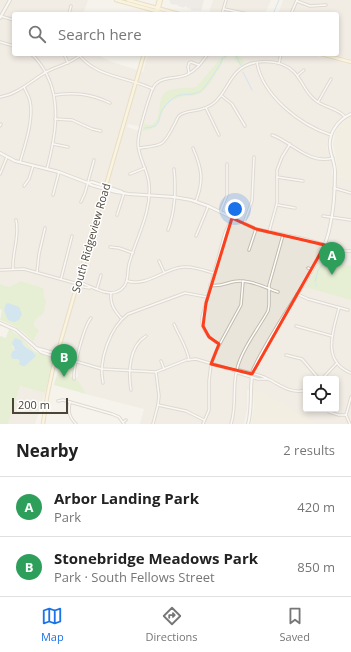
<!DOCTYPE html>
<meta charset="utf-8">
<style>
:root{--surface:#fff;--page:#f2f2f2;--text:#222;--muted:#767676;--line:#e0e0e0;--accent:#1a73e8}
body{margin:0;font-family:"Open Sans",sans-serif;background:var(--page);color:var(--text)}
.controls{position:absolute;right:12px;bottom:12px;display:grid;overflow:hidden;border-radius:4px;box-shadow:0 2px 6px #0003}
.controls button{width:36px;height:36px;display:grid;place-items:center;padding:0;border:0;border-bottom:1px solid var(--line);background:var(--surface);color:var(--text);font:20px sans-serif}
.scale{position:absolute;left:12px;bottom:10px;width:56px;box-sizing:border-box;padding-left:4px;border:2px solid #4b4439;border-top:0;font-size:11px;line-height:14px;white-space:nowrap;color:#4b4439;-webkit-text-stroke:3px #fff;paint-order:stroke}
.you{position:absolute;left:235px;top:209px;width:14px;height:14px;margin:-10px;border:3px solid #fff;border-radius:50%;background:#1a73e8;box-shadow:0 0 0 6px #1a73e833}
.badge{display:grid;place-items:center;width:26px;height:26px;border-radius:50%;background:var(--accent);color:#fff;font-size:13px;font-weight:700}
.pin{position:absolute;translate:-50% -33px;filter:drop-shadow(0 1px 2px #0008)}
.pin::after{content:'';position:absolute;top:21px;width:14px;height:12px;background:inherit;clip-path:polygon(0 0,100% 0,50% 100%)}
.list{margin:0;padding:0;list-style:none}
h2{display:flex;justify-content:space-between;align-items:center;height:52px;margin:0;padding:0 16px;font-size:17px}
h2 small{font-size:13px;font-weight:400;color:var(--muted)}
.list li{display:grid;grid-template-columns:26px 1fr auto;gap:12px;align-items:center;box-sizing:border-box;height:60px;padding:0 16px;border-top:1px solid var(--line)}
.list b{display:block;font-size:15px;white-space:nowrap}
.list p{margin:0;font-size:13px;white-space:nowrap;color:var(--muted)}
.list em{font-size:13px;font-style:normal;color:var(--muted)}
.icon{flex:none;width:22px;height:22px;fill:none;stroke:currentColor;stroke-width:2;stroke-linecap:round;stroke-linejoin:round}
.map{position:relative;flex:none;width:351px;height:424px;overflow:hidden}
.search{position:absolute;background:var(--surface);box-shadow:0 2px 6px #0003;left:12px;right:12px;top:12px;height:44px;display:flex;align-items:center;gap:10px;box-sizing:border-box;padding:0 14px;border-radius:4px;color:var(--muted);font-size:15px}
.sheet{height:172px;background:var(--surface)}
nav{display:flex;justify-content:space-around;align-items:center;box-sizing:border-box;height:56px;border-top:1px solid var(--line);background:var(--surface);font-size:11px;color:var(--muted)}
nav a{display:grid;justify-items:center;gap:2px}
nav .on{color:var(--accent)}
.map>svg:first-child{display:block}
.residential{fill:#eae5da;fill-rule:evenodd}
.education{fill:#efe8d6}
.green{fill:#d2eab5;fill-rule:evenodd}
.parking{fill:#e5e3e0}
.water{fill:#a9d4f2}
.lines{fill:none;stroke-linecap:round;stroke-linejoin:round}
.stream{stroke:#a9d4f2;stroke-width:1}
.minor-casing{stroke:#c2bbae;stroke-width:3.5}
.tertiary-casing{stroke:#c2bbae;stroke-width:4}
.secondary-casing{stroke:#d6c79b;stroke-width:4.5}
.minor{stroke:#fff;stroke-width:1.5}
.tertiary{stroke:#fff;stroke-width:2}
.secondary{stroke:#fff3cd;stroke-width:2.5}
.marked{fill:none;stroke:#fc3f1d;stroke-width:3;stroke-linejoin:round}
.labels{text-anchor:middle;stroke-width:3;stroke-linejoin:round;paint-order:stroke}
.street-label{font-size:11px;fill:#4b4439;stroke:#fff}
</style>
<div class="map">
<svg width="351" height="424" viewBox="0 0 351 424">
<rect width="100%" height="100%" fill="#f6f3ec"/>
<g class="residential">
<path d="M0,0H88L83,14H14V54H96L112,62L143,72L148,54H224L196,87L167,91L155,123L151,125L144,124L143,127L128,124L127,127L139,131L150,130L163,112L166,107L175,99L179,97L194,95L203,92L222,64L224,59L231,54L240,67L244,64L239,54H310L351,65V112L344,115L332,127L328,136L327,148L332,163V175L351,180V424H316L253,390H247V409L244,424H140L144,409L86,394L76,379L78,376L77,370L79,360L42,348L33,342L39,330L34,326L35,320L43,314V288L21,281L9,287L0,284ZM306,379H336V409H306Z"/>
<path d="M213,0H271L265,14H209Z"/>
<path d="M283,0H351V59L331,54H337V14H278Z"/>
<path d="M20,386L45,393L35,424H8Z"/>
</g>
<g class="education">
<path d="M351,117V180L337,176V165L333,144L335,133L338,127L346,120Z"/>
<path d="M253,390L263,392L316,424H251L254,406Z"/>
</g>
<g class="green">
<path d="M224,54H239L245,64L240,67L231,54L224,59L222,64C218,70 208,88 202,92C190,100 179,91 166,107C156,119 164,129 142,131L144,124L151,125C163,120 156,97 167,91C174,88 189,88 196,87Z"/>
<path d="M322,258L334,262L351,266V300L306,287Z"/>
<path d="M21,281L43,288L44,297L46,301L43,314L35,320L34,326L39,330L33,342C24,331 13,325 0,320L2,310L0,309V284L9,287Z"/>
<path d="M9,329L22,338L34,351L54,359L45,393L20,386L8,424H0V336L6,338ZM22,343L30,350L21,361L18,359H13L15,350L12,346Z"/>
<path d="M61,360L74,364V369L71,376L73,378H76L86,394L54,385Z"/>
</g>
<path class="parking" d="M169,0H204L201,11L197,10L196,11L191,10V8L190,9L187,8V7L185,6L184,8L178,6V4L177,5L171,4Z"/>
<g class="water">
<path d="M8,303L19,307L22,314L19,320L14,322L8,320L4,310L6,304Z"/>
<path d="M15,338L21,340C23,348 32,349 36,356L25,366H22L19,364L20,361L18,359H13L11,356L12,352L15,350L12,343Z"/>
</g>
<g class="lines">
<g class="stream">
<path d="M273,14L279,0"/>
<path d="M235,54L241,65"/>
<path d="M243,72L252,90"/>
<path d="M145,128C165,127 155,117 165,106C169,102 174,96 180,95C187,94 194,95 201,91C206,87 217,69 221,63L222,59L229,54"/>
<path d="M315,282L318,270L323,264L336,266"/>
<path d="M316,286V284"/>
</g>
<g class="minor-casing">
<g id="minor">
<path d="M297,1L310,6L326,5"/>
<path d="M224,9L248,14"/>
<path d="M69,14L71,6"/>
<path d="M222,14L226,0"/>
<path d="M291,14L297,0"/>
<path d="M0,16L14,20"/>
<path d="M0,42L14,46"/>
<path d="M31,54C38,59 42,66 46,73C62,103 55,138 47,169"/>
<path d="M64,54L68,63"/>
<path d="M80,56C98,78 129,77 153,89"/>
<path d="M257,63C263,96 300,125 331,135"/>
<path d="M279,63L281,54"/>
<path d="M189,73L188,67L189,63L191,62L199,65"/>
<path d="M298,75L304,70"/>
<path d="M55,95C76,92 91,94 110,103"/>
<path d="M222,96L232,104L245,126"/>
<path d="M0,97C18,94 31,81 46,72C58,66 72,63 82,54"/>
<path d="M318,102L331,79"/>
<path d="M206,108L219,135"/>
<path d="M55,119L72,120L92,129L101,131"/>
<path d="M0,126L1,124"/>
<path d="M272,135C292,142 309,165 333,158"/>
<path d="M53,144L68,147"/>
<path d="M139,148C162,145 163,147 174,125C176,122 177,117 180,115C188,109 202,113 214,103C224,95 227,83 236,73C249,58 280,58 294,72C302,80 305,92 314,99C323,108 337,107 345,117"/>
<path d="M193,148C202,169 204,180 196,201"/>
<path d="M20,162C25,145 34,119 30,101C29,96 26,92 24,87"/>
<path d="M0,174L7,157"/>
<path d="M130,174L145,168"/>
<path d="M277,177L303,181"/>
<path d="M24,186L29,179L33,166"/>
<path d="M334,188L351,193"/>
<path d="M53,195L59,172"/>
<path d="M81,202L85,193L94,160"/>
<path d="M278,205L295,208"/>
<path d="M220,212L227,195V164"/>
<path d="M117,215L124,193"/>
<path d="M323,216L351,220"/>
<path d="M244,223L252,201L254,157"/>
<path d="M168,230C175,211 176,188 174,169"/>
<path d="M269,232L277,203V170L282,157L290,144"/>
<path d="M196,236L208,207"/>
<path d="M325,245L341,251H351"/>
<path d="M110,247L119,248L133,253"/>
<path d="M249,250L256,229"/>
<path d="M159,261L164,272"/>
<path d="M308,268L312,270"/>
<path d="M13,269C12,252 20,236 16,220"/>
<path d="M0,270L24,269L78,284"/>
<path d="M37,272L39,254L45,228"/>
<path d="M61,279L72,236"/>
<path d="M127,281C147,287 163,269 183,267C193,266 204,270 213,273"/>
<path d="M78,282C89,285 106,296 116,292C120,291 123,288 125,285C129,278 127,271 129,264C136,238 152,212 149,184C148,170 138,158 138,143C138,132 148,101 152,90C158,75 174,80 186,75C196,71 202,62 208,54"/>
<path d="M210,285C222,288 230,280 241,281C254,281 266,288 278,292"/>
<path d="M77,286L90,288"/>
<path d="M97,289L101,275"/>
<path d="M111,293C110,304 114,310 121,318"/>
<path d="M297,294L308,299L348,310"/>
<path d="M339,308C333,331 321,361 351,373"/>
<path d="M174,324C179,336 187,347 189,360"/>
<path d="M296,326L332,336"/>
<path d="M219,344C208,338 201,330 202,317L225,233L232,218"/>
<path d="M286,355L302,359L319,379"/>
<path d="M161,361L164,369"/>
<path d="M78,362L102,369L156,372L186,360L196,359L236,371"/>
<path d="M74,379C73,368 84,326 91,318"/>
<path d="M268,379H258L238,373L236,371L239,370C247,372 256,374 264,377C278,383 290,395 306,390"/>
<path d="M322,379L337,363"/>
<path d="M103,383C98,361 110,327 128,314L185,293L207,297"/>
<path d="M131,390C128,372 129,346 146,336"/>
<path d="M58,401L63,400L112,414L119,417L124,424"/>
<path d="M70,402C68,412 69,417 76,424"/>
<path d="M158,405L186,411L204,420"/>
<path d="M329,412L339,415H346L350,424"/>
<path d="M346,415L351,397"/>
<path d="M123,422L126,420"/>
<path d="M153,424L158,405L159,396L156,372"/>
<path d="M203,424L209,410V381L211,364L216,351L241,305L243,281"/>
<path d="M231,424C237,406 232,387 237,369C242,349 258,329 268,311L269,305V285L283,235"/>
</g>
</g>
<g class="tertiary-casing">
<g id="tertiary">
<path d="M0,18L10,0"/>
<path d="M0,153L15,161L59,172L88,183L91,185L116,192L129,194L174,197L191,200L208,206L256,229L304,239L325,245"/>
<path d="M88,183L92,182L122,192"/>
<path d="M0,323L16,330L41,352L70,362H77"/>
<path d="M36,348L71,358L75,361"/>
<path d="M248,424C253,406 249,389 253,370C266,342 287,311 304,284C315,265 326,248 330,226C334,209 335,189 335,172C335,163 331,156 330,148C328,133 338,120 351,114"/>
</g>
</g>
<g class="secondary-casing">
<g id="secondary">
<path d="M116,0L167,14"/>
<path d="M128,0L179,14"/>
<path d="M155,14L159,0"/>
<path d="M157,14L161,0"/>
<path d="M321,54L351,62"/>
<path d="M43,424L47,397L53,368L144,54"/>
</g>
</g>
<use href="#minor" class="minor"/>
<use href="#tertiary" class="tertiary"/>
<use href="#secondary" class="secondary"/>
</g>
<path d="M0 0H351V424H0ZM232,218L256,229L325,245L252,374L211,364L219,344L209,337L203,326L206,303Z" fill="#f6f3ec" fill-opacity=".55" fill-rule="evenodd"/>
<path class="marked" d="M232,218L256,229L325,245L252,374L211,364L219,344L209,337L203,326L206,303Z"/>
<g class="labels">
<g class="street-label">
<text transform="translate(91 238) rotate(-74)" y="4">South Ridgeview Road</text>
</g>
</g>
</svg>
<div class="controls">
<button><svg class="icon" aria-label="locate" viewBox="0 0 24 24"><circle cx="12" cy="12" r="6"/><path d="M12 2v4M12 18v4M2 12h4M18 12h4"/></svg></button>
</div>
<div class="scale">200 m</div>
<div class="you"></div>
<div class="pin badge" style="left:332px;top:275px;background:#2e9e5b">A</div>
<div class="pin badge" style="left:64px;top:377px;background:#2e9e5b">B</div>
<div class="search"><svg class="icon" aria-label="search" viewBox="0 0 24 24"><circle cx="10" cy="10" r="6"/><path d="M15 15l6 6"/></svg>Search here</div>
</div>
<section class="sheet">
<h2>Nearby<small>2 results</small></h2>
<ul class="list">
<li><span class="badge" style="background:#2e9e5b">A</span><div><b>Arbor Landing Park</b><p>Park</p></div><em>420 m</em></li>
<li><span class="badge" style="background:#2e9e5b">B</span><div><b>Stonebridge Meadows Park</b><p>Park · South Fellows Street</p></div><em>850 m</em></li>
</ul>
</section>
<nav>
<a class="on"><svg class="icon" aria-label="map" viewBox="0 0 24 24"><path d="M3 6l6-2 6 2 6-2v14l-6 2-6-2-6 2zM9 4v14M15 6v14"/></svg>Map</a>
<a><svg class="icon" aria-label="directions" viewBox="0 0 24 24"><path d="M12 3l9 9-9 9-9-9zM9 14v-3h6M13 9l2 2-2 2"/></svg>Directions</a>
<a><svg class="icon" aria-label="saved" viewBox="0 0 24 24"><path d="M7 4h10v16l-5-4-5 4z"/></svg>Saved</a>
</nav>
